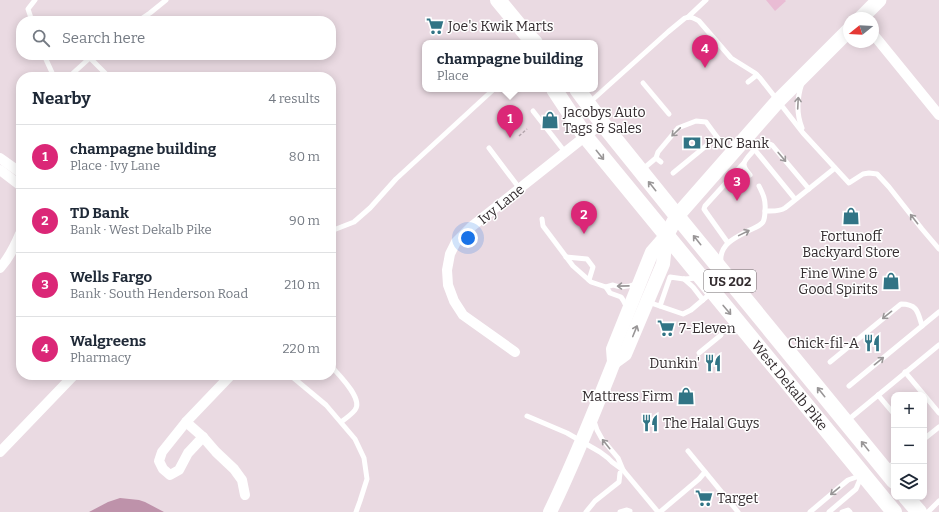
<!DOCTYPE html>
<meta charset="utf-8">
<style>
:root{--surface:#fff;--page:#f6f6f7;--text:#1f2937;--muted:#747a83;--line:#e0e1e3;--accent:#db2777}
body{margin:0;font-family:Bitter,serif;background:var(--page);color:var(--text)}
.controls{position:absolute;right:12px;bottom:12px;display:grid;overflow:hidden;border-radius:8px;box-shadow:0 2px 10px #0003}
.controls button{width:36px;height:36px;display:grid;place-items:center;padding:0;border:0;border-bottom:1px solid var(--line);background:var(--surface);color:var(--text);font:20px sans-serif}
.compass{position:absolute;left:843px;top:12px;width:36px;height:36px;border-radius:50%;background:var(--surface);box-shadow:0 2px 10px #0003;rotate:252deg}
.you{position:absolute;left:468px;top:238px;width:14px;height:14px;margin:-10px;border:3px solid #fff;border-radius:50%;background:#1a73e8;box-shadow:0 0 0 6px #1a73e833}
.badge{display:grid;place-items:center;width:26px;height:26px;border-radius:50%;background:var(--accent);color:#fff;font-size:13px;font-weight:700}
.pin{position:absolute;translate:-50% -33px;filter:drop-shadow(0 1px 2px #0008)}
.pin::after{content:'';position:absolute;top:21px;width:14px;height:12px;background:inherit;clip-path:polygon(0 0,100% 0,50% 100%)}
.popup{position:absolute;left:422px;top:40px;width:176px;height:52px;box-sizing:border-box;display:grid;place-content:center;border-radius:8px;background:var(--surface);filter:drop-shadow(0 1px 3px #0005);font-size:13px;white-space:nowrap;color:var(--muted)}
.popup b{font-size:15px;color:var(--text)}
.popup::after{content:'';position:absolute;left:50%;top:100%;margin-left:-8px;border:8px solid transparent;border-top-color:var(--surface)}
.list{margin:0;padding:0;list-style:none}
h2{display:flex;justify-content:space-between;align-items:center;height:52px;margin:0;padding:0 16px;font-size:17px}
h2 small{font-size:13px;font-weight:400;color:var(--muted)}
.list li{display:grid;grid-template-columns:26px 1fr auto;gap:12px;align-items:center;box-sizing:border-box;height:64px;padding:0 16px;border-top:1px solid var(--line)}
.list b{display:block;font-size:15px;white-space:nowrap}
.list p{margin:0;font-size:13px;white-space:nowrap;color:var(--muted)}
.list em{font-size:13px;font-style:normal;color:var(--muted)}
.icon{flex:none;width:22px;height:22px;fill:none;stroke:currentColor;stroke-width:2;stroke-linecap:round;stroke-linejoin:round}
.map{position:relative;flex:none;width:939px;height:512px;overflow:hidden}
.search{position:absolute;background:var(--surface);box-shadow:0 2px 10px #0003;left:16px;top:16px;width:320px;height:44px;display:flex;align-items:center;gap:10px;box-sizing:border-box;padding:0 14px;border-radius:16px;color:var(--muted);font-size:15px}
.panel{position:absolute;background:var(--surface);box-shadow:0 2px 10px #0003;left:16px;top:72px;width:320px;height:308px;border-radius:16px}
.map>svg:first-child{display:block}
.green{fill:#e9bcd4}
.water{fill:#be92aa}
.lines{fill:none;stroke-linecap:round;stroke-linejoin:round}
.path{stroke:#b3a5ac;stroke-width:1.5;stroke-dasharray:3 2;stroke-linecap:butt}
.service{stroke:#fff;stroke-width:5}
.minor{stroke:#fff;stroke-width:10}
.secondary{stroke:#fff;stroke-width:14}
.primary{stroke:#fff;stroke-width:15}
.trunk{stroke:#fff;stroke-width:16}
.oneway{stroke:#999697}
.labels{text-anchor:middle;stroke-width:3;stroke-linejoin:round;paint-order:stroke}
.shield{fill:#fff;stroke:#706b6d;stroke-width:1}
.shield-label{font-size:13px;font-weight:bold;fill:#332c2f}
.poi-label{font-size:14px;fill:#332c2f;stroke:#fff;text-anchor:start}
.street-label{font-size:14px;fill:#332c2f;stroke:#fff}
</style>
<div class="map">
<svg width="939" height="512" viewBox="0 0 939 512">
<rect width="100%" height="100%" fill="#eadae2"/>
<path class="green" d="M766,0H785L786,1L775,11Z"/>
<path class="water" d="M120,498L139,500L145,502L164,512H89L108,502Z"/>
<g class="lines">
<path class="path" d="M519,136L527,129"/>
<g class="service">
<path d="M688,17L706,0"/>
<path d="M32,21L28,9L35,0"/>
<path d="M138,21L150,13L166,0"/>
<path d="M44,55L54,77"/>
<path d="M90,58L109,77"/>
<path d="M56,77L71,75L93,55"/>
<path d="M748,82L757,75"/>
<path d="M643,83L669,114"/>
<path d="M590,102L668,32L685,18C691,16 694,18 699,21L731,58L755,73L760,78L803,133L849,183L863,174L869,173L877,174L889,187L922,229L939,249"/>
<path d="M533,111L565,152"/>
<path d="M802,128C796,113 797,98 802,83"/>
<path d="M489,148L520,189"/>
<path d="M755,150L795,199"/>
<path d="M656,158L661,162"/>
<path d="M643,169L656,158L658,152L678,128L696,121L706,122L717,137L731,152"/>
<path d="M673,173L717,137"/>
<path d="M750,175C748,172 744,169 744,164C744,160 758,145 763,143C766,142 769,144 772,145L809,189"/>
<path d="M765,211C772,211 779,212 785,208L835,168"/>
<path d="M542,219L543,226L573,266L591,282L606,287L610,293L621,297L623,300L627,308"/>
<path d="M331,230L336,229L354,222L370,208L396,179L494,89"/>
<path d="M728,243L706,212L704,209L705,206L744,163"/>
<path d="M566,257L587,259L593,267L589,280"/>
<path d="M721,262C719,244 736,237 750,230C754,228 760,226 763,222C765,218 765,213 765,210C766,200 763,194 759,186"/>
<path d="M684,279L693,287L703,300"/>
<path d="M606,287L613,285C621,288 628,287 636,284"/>
<path d="M648,302L683,314L691,310L711,293"/>
<path d="M660,306L670,277L684,279L698,278"/>
<path d="M699,353L721,335"/>
<path d="M830,362L901,304C918,304 918,313 922,326"/>
<path d="M331,366C338,374 364,399 355,410C351,415 345,419 341,422"/>
<path d="M905,372L939,413"/>
<path d="M290,375L326,405L355,439L364,458L367,479L360,501L356,512"/>
<path d="M849,386L939,312"/>
<path d="M878,395L894,414"/>
<path d="M527,416L567,433L600,452L608,458L612,462L623,470"/>
<path d="M848,420L939,345"/>
<path d="M594,421L597,430L602,439L618,458L623,470L658,512"/>
<path d="M924,439L939,427"/>
<path d="M688,451L738,512"/>
<path d="M886,469L894,463"/>
<path d="M586,512L595,501L619,482L620,473"/>
<path d="M620,512L627,510L630,511"/>
<path d="M660,512L699,479L705,472"/>
<path d="M810,512L848,480L862,475"/>
<path d="M829,512L856,489L861,477"/>
<path d="M842,512L848,510L850,512"/>
<path d="M928,512L939,501"/>
</g>
<g class="minor">
<path d="M873,34L939,115"/>
<path d="M0,158L21,173"/>
<path d="M0,170L21,186"/>
<path d="M0,268C9,258 15,246 20,234"/>
<path d="M515,352L463,315L454,301L448,285L447,270L450,254L456,242L471,227L602,123"/>
<path d="M186,422L203,437L216,452L234,469L242,480L245,495"/>
<path d="M203,437L188,453L179,470L170,475L163,469L159,461L162,452L186,422L231,375"/>
<path d="M0,452L74,375"/>
</g>
<g class="secondary">
<path d="M614,362L625,354L663,264L666,236"/>
<path d="M550,512C574,463 594,412 614,362L613,349L652,252L666,236"/>
</g>
<g class="primary">
<path d="M861,18L879,0"/>
<path d="M666,236L677,216L778,101L849,30"/>
</g>
<g class="trunk">
<path d="M498,0L527,35L535,43"/>
<path id="s1" d="M554,89L585,136L894,512"/>
<path d="M577,89L602,123L677,216L894,481"/>
<path d="M906,497L919,512"/>
</g>
</g>
<defs><path id="oneway-shaft" d="M-6 0H5M1.5-3L5.5 0L1.5 3" fill="none" stroke-width="1.6" stroke-linecap="round" stroke-linejoin="round"/></defs>
<g class="oneway">
<use href="#oneway-shaft" transform="translate(798 103) rotate(-87)"/>
<use href="#oneway-shaft" transform="translate(676 132) rotate(136)"/>
<use href="#oneway-shaft" transform="translate(600 155) rotate(51)"/>
<use href="#oneway-shaft" transform="translate(782 157) rotate(50)"/>
<use href="#oneway-shaft" transform="translate(652 186) rotate(-129)"/>
<use href="#oneway-shaft" transform="translate(914 219) rotate(-128)"/>
<use href="#oneway-shaft" transform="translate(744 233) rotate(-26)"/>
<use href="#oneway-shaft" transform="translate(697 240) rotate(-129)"/>
<use href="#oneway-shaft" transform="translate(623 286) rotate(179)"/>
<use href="#oneway-shaft" transform="translate(727 310) rotate(50)"/>
<use href="#oneway-shaft" transform="translate(887 315) rotate(141)"/>
<use href="#oneway-shaft" transform="translate(635 331) rotate(-68)"/>
<use href="#oneway-shaft" transform="translate(879 361) rotate(-39)"/>
<use href="#oneway-shaft" transform="translate(821 392) rotate(-129)"/>
<use href="#oneway-shaft" transform="translate(606 444) rotate(-129)"/>
<use href="#oneway-shaft" transform="translate(865 446) rotate(-129)"/>
<use href="#oneway-shaft" transform="translate(835 491) rotate(140)"/>
</g>
<defs>
<g id="supermarket-bare" transform="scale(1.38)"><path d="M-6-5.5h2.5l.6 2H6L4.5 2H-2.5L-4.4-4H-6ZM-1.5 3.2a1.3 1.3 0 1 0 .1 0ZM3 3.2a1.3 1.3 0 1 0 .1 0Z" fill="#317485" stroke="#fff" stroke-width="2.5" paint-order="stroke"/></g>
<g id="shop-bare" transform="scale(1.38)"><path d="M-5-2.5h2.3a2.7 3.5 0 0 1 5.4 0H5L5.5 6h-11ZM-1.5-2.5h3a1.5 2.3 0 0 0-3 0Z" fill="#317485" stroke="#fff" stroke-width="2.5" paint-order="stroke"/></g>
<g id="bank-bare" transform="scale(1.38)"><path d="M-6-4H6V4H-6ZM0-2.3a2.3 2.3 0 1 0 0 4.6a2.3 2.3 0 1 0 0-4.6Z" fill="#317485" stroke="#fff" stroke-width="2.5" paint-order="stroke"/></g>
<g id="restaurant-bare" transform="scale(1.38)"><path d="M-5-6h1v4h1v-4h1v4h1v-4h1v5L-1.5 .5V6h-2V.5L-5-1ZM5-6V6H3V1.5H1.5Q1.5-4 5-6Z" fill="#317485" stroke="#fff" stroke-width="2.5" paint-order="stroke"/></g>
</defs>
<g fill-rule="evenodd">
<use href="#supermarket-bare" x="435" y="26"/>
<use href="#shop-bare" x="550" y="120"/>
<use href="#bank-bare" x="692" y="143"/>
<use href="#shop-bare" x="851" y="216"/>
<use href="#shop-bare" x="891" y="281"/>
<use href="#supermarket-bare" x="666" y="328"/>
<use href="#restaurant-bare" x="872" y="343"/>
<use href="#restaurant-bare" x="713" y="363"/>
<use href="#shop-bare" x="686" y="396"/>
<use href="#restaurant-bare" x="650" y="423"/>
<use href="#supermarket-bare" x="704" y="498"/>
</g>
<g class="labels">
<rect class="shield" x="704" y="270" width="52" height="22" rx="3"/>
<g class="shield-label">
<text x="730" y="286">US 202</text>
</g>
<g class="poi-label">
<text x="448" y="31">Joe's Kwik Marts</text>
<text x="563" y="117">Jacobys Auto<tspan x="563" dy="16">Tags &amp; Sales</tspan></text>
<text x="705" y="148">PNC Bank</text>
<text x="851" y="241" text-anchor="middle">Fortunoff<tspan x="851" dy="16">Backyard Store</tspan></text>
<text x="878" y="278" text-anchor="end">Fine Wine &amp;<tspan x="878" dy="16">Good Spirits</tspan></text>
<text x="679" y="333">7-Eleven</text>
<text x="859" y="348" text-anchor="end">Chick-fil-A</text>
<text x="700" y="368" text-anchor="end">Dunkin'</text>
<text x="673" y="401" text-anchor="end">Mattress Firm</text>
<text x="663" y="428">The Halal Guys</text>
<text x="717" y="503">Target</text>
</g>
<g class="street-label">
<text transform="translate(501 204) rotate(-39)" y="5">Ivy Lane</text>
<text dy="5" stroke="none"><textPath href="#s1" startOffset="379">West Dekalb Pike</textPath></text>
</g>
</g>
</svg>
<div class="controls">
<button>+</button>
<button>−</button>
<button><svg class="icon" aria-label="layers" viewBox="0 0 24 24"><path d="M12 4l9 5-9 5-9-5zM3 14l9 5 9-5"/></svg></button>
</div>
<svg class="compass" viewBox="-18 -18 36 36"><path d="M0-13l5 13h-10z" fill="#e53935"/><path d="M0 13l5-13h-10z" fill="#747a83"/></svg>
<div class="you"></div>
<div class="pin badge" style="left:510px;top:138px">1</div>
<div class="popup"><b>champagne building</b>Place</div>
<div class="pin badge" style="left:584px;top:234px">2</div>
<div class="pin badge" style="left:737px;top:201px">3</div>
<div class="pin badge" style="left:705px;top:68px">4</div>
<div class="search"><svg class="icon" aria-label="search" viewBox="0 0 24 24"><circle cx="10" cy="10" r="6"/><path d="M15 15l6 6"/></svg>Search here</div>
<section class="panel">
<h2>Nearby<small>4 results</small></h2>
<ul class="list">
<li><span class="badge">1</span><div><b>champagne building</b><p>Place · Ivy Lane</p></div><em>80 m</em></li>
<li><span class="badge">2</span><div><b>TD Bank</b><p>Bank · West Dekalb Pike</p></div><em>90 m</em></li>
<li><span class="badge">3</span><div><b>Wells Fargo</b><p>Bank · South Henderson Road</p></div><em>210 m</em></li>
<li><span class="badge">4</span><div><b>Walgreens</b><p>Pharmacy</p></div><em>220 m</em></li>
</ul>
</section>
</div>
